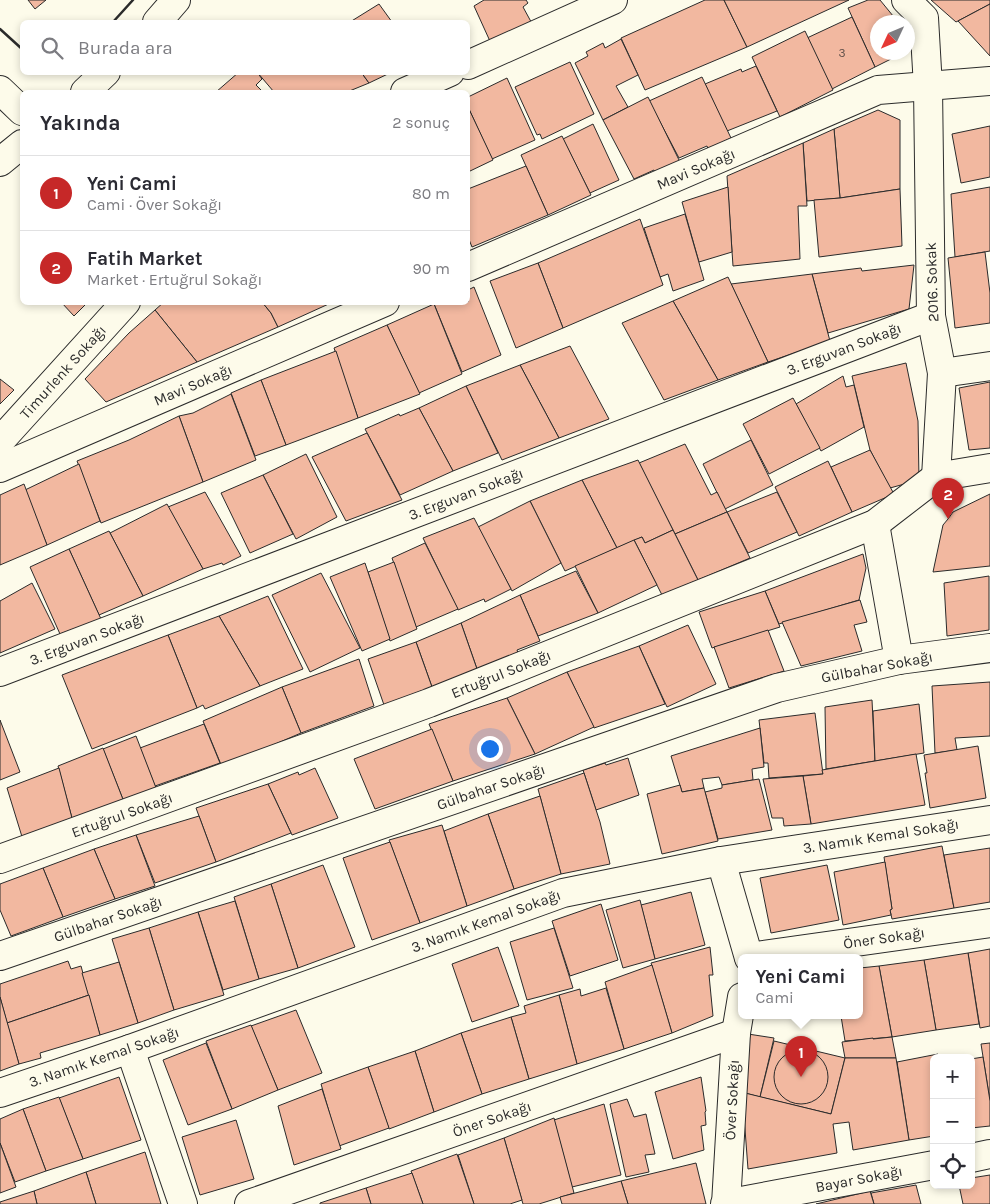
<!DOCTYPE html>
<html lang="tr">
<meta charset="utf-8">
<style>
:root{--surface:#fff;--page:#f7f7f7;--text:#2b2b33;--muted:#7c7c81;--line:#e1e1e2;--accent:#c62828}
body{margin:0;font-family:Karla,sans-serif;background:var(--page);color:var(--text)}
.controls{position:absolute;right:15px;bottom:15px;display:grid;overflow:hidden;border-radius:8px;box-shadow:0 2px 8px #0003}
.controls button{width:45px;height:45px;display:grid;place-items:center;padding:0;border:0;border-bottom:1px solid var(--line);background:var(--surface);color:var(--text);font:25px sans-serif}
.compass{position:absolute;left:870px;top:15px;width:45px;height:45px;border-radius:50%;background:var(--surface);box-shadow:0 2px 8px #0003;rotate:226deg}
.you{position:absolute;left:489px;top:748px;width:18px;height:18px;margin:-12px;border:4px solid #fff;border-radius:50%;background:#1a73e8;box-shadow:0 0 0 8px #1a73e833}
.badge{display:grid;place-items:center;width:32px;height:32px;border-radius:50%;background:var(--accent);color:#fff;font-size:16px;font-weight:700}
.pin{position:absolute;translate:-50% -41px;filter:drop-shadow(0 1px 2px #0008)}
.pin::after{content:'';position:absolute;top:26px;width:18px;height:15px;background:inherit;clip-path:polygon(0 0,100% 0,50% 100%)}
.popup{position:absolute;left:738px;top:954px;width:125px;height:65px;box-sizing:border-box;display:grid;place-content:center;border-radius:8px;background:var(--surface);filter:drop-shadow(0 1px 4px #0005);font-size:16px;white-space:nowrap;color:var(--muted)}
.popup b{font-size:19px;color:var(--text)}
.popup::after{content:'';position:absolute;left:50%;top:100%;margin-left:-10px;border:10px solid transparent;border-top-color:var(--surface)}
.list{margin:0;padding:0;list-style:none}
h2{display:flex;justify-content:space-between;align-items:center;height:65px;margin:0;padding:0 20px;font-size:21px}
h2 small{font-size:16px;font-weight:400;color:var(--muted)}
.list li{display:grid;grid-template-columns:32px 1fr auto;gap:15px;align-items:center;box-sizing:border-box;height:75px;padding:0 20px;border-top:1px solid var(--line)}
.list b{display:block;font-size:19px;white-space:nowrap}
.list p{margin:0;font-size:16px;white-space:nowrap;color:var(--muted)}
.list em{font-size:16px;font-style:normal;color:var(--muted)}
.icon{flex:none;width:28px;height:28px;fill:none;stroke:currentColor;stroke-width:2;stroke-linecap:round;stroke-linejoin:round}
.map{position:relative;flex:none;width:990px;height:1204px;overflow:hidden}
.search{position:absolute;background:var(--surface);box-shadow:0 2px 8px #0003;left:20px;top:20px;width:450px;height:55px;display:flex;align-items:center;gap:12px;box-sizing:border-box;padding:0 18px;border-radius:8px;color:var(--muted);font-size:19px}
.panel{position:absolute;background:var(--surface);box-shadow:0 2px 8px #0003;left:20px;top:90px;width:450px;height:215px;border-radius:8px}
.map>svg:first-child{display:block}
.building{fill:#f2b8a0;stroke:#2b2b2b}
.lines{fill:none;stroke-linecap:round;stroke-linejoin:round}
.minor-casing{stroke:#2b2b2b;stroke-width:30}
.minor{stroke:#fdfbea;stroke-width:28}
.wall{stroke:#2b2b2b;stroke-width:2.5}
.labels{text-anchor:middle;stroke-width:4;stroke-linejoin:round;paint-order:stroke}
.number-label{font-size:12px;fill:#5d4e48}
.street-label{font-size:15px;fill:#2b2b2b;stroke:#fdfbea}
</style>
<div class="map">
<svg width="990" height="1204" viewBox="0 0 990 1204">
<rect width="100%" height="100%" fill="#fdfbea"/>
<g class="building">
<path d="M28,0H46L35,9Z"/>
<path d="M484,0H526L528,3L523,7L535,29L494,50L474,6Z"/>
<path d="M705,0H724L747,47L645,90L621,38Z"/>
<path d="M724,0H849L747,47Z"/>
<path d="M868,0H880L898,22H878V52H905L875,67L848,8Z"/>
<path d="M931,0H990V4L956,22Z"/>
<path d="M379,4L392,22H350Z"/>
<path d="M990,4V56L958,21Z"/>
<path d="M852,17L875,67L832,89L807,38Z"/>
<path d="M805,31L833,90L780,117L752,57Z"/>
<path d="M621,39L638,75L616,86L628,107L603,120L575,63L588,56L586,52L603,43L605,48Z"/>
<path d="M570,62L594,114L542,139L540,134L537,135L515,87Z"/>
<path d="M756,66L777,111L727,131L705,84L741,69L742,72Z"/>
<path d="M239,72H257L262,79L256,85L263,92H216Z"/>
<path d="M257,72H361L369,83L347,92H274Z"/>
<path d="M361,72H392L369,83Z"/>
<path d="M702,77L731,138L708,149L707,146L679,158L649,101Z"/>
<path d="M507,78L535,140L492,159L468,107V97Z"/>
<path d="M648,97L680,162L655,172L654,170L634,179L603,120Z"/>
<path d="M468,107L493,160L468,172Z"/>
<path d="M878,110L900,120V189L840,198L834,129Z"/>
<path d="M593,124L619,180L590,193L563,139Z"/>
<path d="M990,126V177L961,183L952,134Z"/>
<path d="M834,129L840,198L807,201L803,143Z"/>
<path d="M562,136L591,195L548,215L521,155Z"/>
<path d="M803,143L807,206H798L800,259L733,266L727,176Z"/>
<path d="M526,166L548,215L472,247L468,237V189Z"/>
<path d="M728,187L732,252L699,262L682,202Z"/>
<path d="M990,187V251L955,257L951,194Z"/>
<path d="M900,189L902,246L819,257L814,200L840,198Z"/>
<path d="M685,214L704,280L673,291L668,274L660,277L644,228Z"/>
<path d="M640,219L663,285L563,328L538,263Z"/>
<path d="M985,252L990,293V323L955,328L948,258Z"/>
<path d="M538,263L563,328L516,348L490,281Z"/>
<path d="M914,265L909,309L828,333L812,274L861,268L862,271Z"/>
<path d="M812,274L830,341L768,362L731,284Z"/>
<path d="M728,277L768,362L718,380L673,301Z"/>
<path d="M474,287L501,355L462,372L434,304L439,302H468V290Z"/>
<path d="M673,301L718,380L664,400L622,323Z"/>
<path d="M61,302H88L74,316Z"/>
<path d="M164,302H262L271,313L278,327L197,362L155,310Z"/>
<path d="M262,302H333L278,327L271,313Z"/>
<path d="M434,304L462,374L419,393L387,325Z"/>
<path d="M155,310L197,362L106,402L85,379L129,333Z"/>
<path d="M387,325L420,394L358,418L334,348Z"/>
<path d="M570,346L609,419L559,438L520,365Z"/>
<path d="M336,351L358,418L286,445L261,380Z"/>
<path d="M906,363L918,421L919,480L890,488L870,450L852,376Z"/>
<path d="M520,365L559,438L502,460L466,386Z"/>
<path d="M843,376L846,387L854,385L864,427L821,451L796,404Z"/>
<path d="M0,379L14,390L0,404Z"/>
<path d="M261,380L286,445L255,456L231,393Z"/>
<path d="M990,382V448L969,450L959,388Z"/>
<path d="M466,386L498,453L453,471L419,408Z"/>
<path d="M231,394L256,460L203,482L179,416L193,413Z"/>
<path d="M793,398L820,448L769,474L743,424Z"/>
<path d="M419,408L453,471L400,495L365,429L399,414L400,416Z"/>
<path d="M179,416L203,482L101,523L77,461L129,440Z"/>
<path d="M367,433L402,500L346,521L312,457Z"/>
<path d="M751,440L773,485L725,509L703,464Z"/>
<path d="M685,444L711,495L717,492L727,512L675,534L639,463Z"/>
<path d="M870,450L894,494L852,512L831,467Z"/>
<path d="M306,454L337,517L296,539L263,475Z"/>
<path d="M638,460L673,530L645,543L642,537L617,548L582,480Z"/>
<path d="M828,461L852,512L799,536L775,487Z"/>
<path d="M79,464L100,521L47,545L25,490Z"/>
<path d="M263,475L293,534L250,553L221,493Z"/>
<path d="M582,480L617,548L565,571L530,501Z"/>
<path d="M24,484L47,545L0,565V495Z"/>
<path d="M205,492L241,556L223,565L222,563L203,569L168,507Z"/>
<path d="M777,492L797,532L748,553L727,512Z"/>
<path d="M990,494V566L933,572L943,525L948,519L953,512Z"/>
<path d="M530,501L561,563L512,591L478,527Z"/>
<path d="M167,504L203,569L143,596L110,533Z"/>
<path d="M727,512L750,558L698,580L675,534Z"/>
<path d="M474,518L511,589L485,602L484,599L458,610L423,538Z"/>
<path d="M673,530L698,580L662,595L634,540L642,537L645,543Z"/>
<path d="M109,531L143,596L99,615L69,549Z"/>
<path d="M634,540L657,585L598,613L575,566Z"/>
<path d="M425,543L458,609L416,627L392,558Z"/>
<path d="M69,549L101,619L60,634L30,567Z"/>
<path d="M863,554L866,568L859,600L779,624L765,591Z"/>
<path d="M394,562L417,629L390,641L368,572Z"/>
<path d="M365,563L390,639L362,651L330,577Z"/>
<path d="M576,571L598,613L538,636L520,595Z"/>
<path d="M321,573L360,648L310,672L272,595Z"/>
<path d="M989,576V630L947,636L944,583Z"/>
<path d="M32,583L55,629L0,653V601Z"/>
<path d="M765,591L780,627L712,648L699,612Z"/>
<path d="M520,595L540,641L517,650L518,653L477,669L461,623Z"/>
<path d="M268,596L303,669L260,686L219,616Z"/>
<path d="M860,600L867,622L854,625L862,651L801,666L782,622Z"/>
<path d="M219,616L260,686L205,709L203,705L197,708L168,635Z"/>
<path d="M461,623L477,669L432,687L416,642Z"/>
<path d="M688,625L716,684L667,707L639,646Z"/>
<path d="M768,630L784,671L729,688L714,647Z"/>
<path d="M168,635L197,708L92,749L62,675Z"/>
<path d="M416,642L432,687L384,705L368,659Z"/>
<path d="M639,646L665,704L594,728L567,672Z"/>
<path d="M359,659L374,706L301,733L282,687Z"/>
<path d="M567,672L594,727L535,754L507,698Z"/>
<path d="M990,682V736L955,738L957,750L935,753L932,686Z"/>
<path d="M282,687L301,733L222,767L203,721Z"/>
<path d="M507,698L535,754L453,781L429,724Z"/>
<path d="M872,700L875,761L826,769L825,707Z"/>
<path d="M919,704L924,753L875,761L873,711Z"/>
<path d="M815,713L823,774L769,778L768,763H764L759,720Z"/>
<path d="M0,720L20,772L0,780Z"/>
<path d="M204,724L220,763L155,786L140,748Z"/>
<path d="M760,728L764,767L752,769L753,780L722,785L719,777L702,779L704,788L682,792L671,756Z"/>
<path d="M432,729L453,781L375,809L354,759Z"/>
<path d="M136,736L158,793L124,802L103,749Z"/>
<path d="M978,746L986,798L930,808L925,773H927L924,755Z"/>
<path d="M103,748L124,802L73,822L58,766Z"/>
<path d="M916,754L925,805L811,824L803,776L823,774L822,770Z"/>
<path d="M628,758L639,795L596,810L583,770L605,763L606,765Z"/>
<path d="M59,768L73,822L23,840L7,788Z"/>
<path d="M315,768L338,818L292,835L268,784L298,772L299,775Z"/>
<path d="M584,773L600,822L610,864L561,874L538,789Z"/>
<path d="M803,776L811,824L784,826L783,818H772L763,779Z"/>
<path d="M759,779L772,830L718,839L705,792L722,788V785Z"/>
<path d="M268,784L291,833L216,862L196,808Z"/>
<path d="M680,785L682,792L704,788L718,841L662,854L647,794Z"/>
<path d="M540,796L561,874L514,889L488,814Z"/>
<path d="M488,814L514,889L467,906L444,831Z"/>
<path d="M199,816L216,862L155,883L136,835Z"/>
<path d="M442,825L467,906L420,923L389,840Z"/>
<path d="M136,835L155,886L115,899L94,849Z"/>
<path d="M390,842L420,923L372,940L343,858Z"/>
<path d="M942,846L954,908L892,919L890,910L892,909L884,857Z"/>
<path d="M990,848V902L954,908L944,855Z"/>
<path d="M94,849L115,899L63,917L43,868Z"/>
<path d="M885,862L892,909L890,910L891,915L843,925L834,872Z"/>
<path d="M323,865L355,947L298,968L271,884Z"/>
<path d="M827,865L839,920L771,933L760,878Z"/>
<path d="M43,868L63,917L11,936L0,910V884Z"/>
<path d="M271,884L298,968L259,979L234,897Z"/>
<path d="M691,892L705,945L655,959L641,905Z"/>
<path d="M640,900L655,959L623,968L606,910Z"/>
<path d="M235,901L259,979L223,990L198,912Z"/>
<path d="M601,904L618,960L570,976L552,921Z"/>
<path d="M198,912L224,995L174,1010L149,928Z"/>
<path d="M149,928L174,1010L138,1023L112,939Z"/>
<path d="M554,928L573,988L527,1000L510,942Z"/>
<path d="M498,947L519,1006L472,1022L452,964Z"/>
<path d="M710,947L713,975H709L713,1016L672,1033L651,963Z"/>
<path d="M990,949V1026L980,1028L968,953Z"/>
<path d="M968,953L979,1024L936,1030L924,960Z"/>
<path d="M924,960L936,1030L892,1037L879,966Z"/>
<path d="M68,961L71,969L81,966L89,995L7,1023L0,997V984Z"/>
<path d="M119,962L138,1023L100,1035L82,973Z"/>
<path d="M652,965L672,1033L624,1049L605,982Z"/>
<path d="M879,966L892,1037L845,1041L841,1016H860V968Z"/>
<path d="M606,988L624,1049L577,1064L559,995L580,989L581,996Z"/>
<path d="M89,995L100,1035L40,1053L41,1058L19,1064L7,1023Z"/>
<path d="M559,995L577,1064L529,1079L511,1017L526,1013L524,1006Z"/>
<path d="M0,997L19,1064L0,1071Z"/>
<path d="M296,1010L322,1073L278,1090L251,1026Z"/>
<path d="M511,1017L529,1079L482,1094L461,1033Z"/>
<path d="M251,1025L278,1090L232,1109L206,1041Z"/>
<path d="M461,1033L482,1094L434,1112L415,1051Z"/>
<path d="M748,1034L774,1038L760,1097L745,1093Z"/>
<path d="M892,1037L896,1058H845L842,1042L873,1038V1039Z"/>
<path d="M774,1041L845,1058L831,1114L760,1097Z"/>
<path d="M206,1043L232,1109L188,1125L163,1060Z"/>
<path d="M990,1043V1101L981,1044Z"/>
<circle cx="801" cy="1077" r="27"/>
<path d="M415,1051L434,1112L389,1129L368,1067Z"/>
<path d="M938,1054L939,1058H934V1136L909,1140L897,1062Z"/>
<path d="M983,1057L990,1101V1126L971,1128V1059Z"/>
<path d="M845,1058H896L909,1140L853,1150L849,1122L833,1124L837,1153L748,1169L744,1116L745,1093L831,1114Z"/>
<path d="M368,1067L389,1128L339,1146L321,1084Z"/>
<path d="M119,1077L141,1140L83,1159L59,1098Z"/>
<path d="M701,1077L706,1111L705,1112L706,1125L701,1126L704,1150L673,1159L655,1092Z"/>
<path d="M322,1089L341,1149L294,1165L278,1106Z"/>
<path d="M59,1097L83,1159L46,1171L23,1109Z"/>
<path d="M627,1099L634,1117L646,1114L655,1154L645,1155L649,1172L626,1177L610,1104Z"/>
<path d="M604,1104L621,1175L572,1187L554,1120Z"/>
<path d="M23,1109L46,1171L15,1182L0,1143V1119Z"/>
<path d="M554,1118L574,1193L539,1204H523L504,1138Z"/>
<path d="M236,1120L254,1179L200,1195L182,1137Z"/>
<path d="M504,1138L522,1200L510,1204H474L458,1155Z"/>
<path d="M0,1143L16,1187L0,1193Z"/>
<path d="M145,1152L161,1204H96L86,1172Z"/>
<path d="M457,1154L474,1204H423L411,1171Z"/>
<path d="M696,1163L706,1204H628L621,1181Z"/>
<path d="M86,1172L96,1204H37L34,1191Z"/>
<path d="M412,1173L423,1204H371L366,1188Z"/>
<path d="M990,1175V1204H963L959,1185H971V1178Z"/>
<path d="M621,1181L628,1204H562L560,1197Z"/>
<path d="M916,1185L921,1204H874L871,1193Z"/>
<path d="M366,1188L371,1204H320V1203Z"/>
<path d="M34,1191L37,1204H0V1202Z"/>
<path d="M870,1191L874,1204H816Z"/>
</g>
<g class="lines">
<g class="minor-casing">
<g id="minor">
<path d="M906,0L924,18L928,87L931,316L942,373L936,477"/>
<path d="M157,22L176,0"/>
<path d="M468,65L613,0"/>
<path d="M0,90L22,111"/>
<path d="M85,92L106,72"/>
<path d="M405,92L450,72"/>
<path d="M0,162L22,144"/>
<path d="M468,267L878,90L990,81"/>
<path d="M942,373L990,366"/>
<path d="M0,441L126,302"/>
<path d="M0,468L385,302"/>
<path d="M875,524L899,660"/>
<path d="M0,672L931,316"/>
<path d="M0,859L429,703L875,524L936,477L990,468"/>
<path d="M721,861L749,958"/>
<path d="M0,956L777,688L899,660L990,648"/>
<path d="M749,957L990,923"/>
<path d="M130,1049L183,1204"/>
<path d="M0,1093L130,1049L563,893L721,861L990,820"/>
<path d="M971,1158L990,1154"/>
<path d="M249,1204L736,1033"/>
<path d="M725,1204L934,1165"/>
<path d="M726,1204L736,1033L742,997"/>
</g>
</g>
<use href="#minor" class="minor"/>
<g class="wall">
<path d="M113,22L133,0"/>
<path d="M0,29L22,49"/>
</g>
</g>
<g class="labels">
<g class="number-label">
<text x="842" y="57">3</text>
</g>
<g class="street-label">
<text transform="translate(696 169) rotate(-23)" y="5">Mavi Sokağı</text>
<text transform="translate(932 282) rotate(-92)" y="5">2016. Sokak</text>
<text transform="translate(844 349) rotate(-21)" y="5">3. Erguvan Sokağı</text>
<text transform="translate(63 372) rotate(-48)" y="5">Timurlenk Sokağı</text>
<text transform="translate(193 385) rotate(-23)" y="5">Mavi Sokağı</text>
<text transform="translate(466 494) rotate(-21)" y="5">3. Erguvan Sokağı</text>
<text transform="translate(87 639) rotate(-21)" y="5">3. Erguvan Sokağı</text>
<text transform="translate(877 667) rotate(-11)" y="5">Gülbahar Sokağı</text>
<text transform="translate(501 674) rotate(-22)" y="5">Ertuğrul Sokağı</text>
<text transform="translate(491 787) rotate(-19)" y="5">Gülbahar Sokağı</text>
<text transform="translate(122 815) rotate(-20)" y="5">Ertuğrul Sokağı</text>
<text transform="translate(881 836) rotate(-9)" y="5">3. Namık Kemal Sokağı</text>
<text transform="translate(108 919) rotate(-19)" y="5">Gülbahar Sokağı</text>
<text transform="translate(486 921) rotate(-20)" y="5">3. Namık Kemal Sokağı</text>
<text transform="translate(884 938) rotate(-8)" y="5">Öner Sokağı</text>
<text transform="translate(104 1057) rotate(-19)" y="5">3. Namık Kemal Sokağı</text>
<text transform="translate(732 1100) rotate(-87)" y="5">Över Sokağı</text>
<text transform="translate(492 1119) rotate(-19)" y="5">Öner Sokağı</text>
<text transform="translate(859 1179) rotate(-11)" y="5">Bayar Sokağı</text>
</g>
</g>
</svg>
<div class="controls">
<button>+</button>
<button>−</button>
<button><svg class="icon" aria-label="locate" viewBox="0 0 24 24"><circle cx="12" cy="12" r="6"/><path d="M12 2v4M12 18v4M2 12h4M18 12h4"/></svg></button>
</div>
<svg class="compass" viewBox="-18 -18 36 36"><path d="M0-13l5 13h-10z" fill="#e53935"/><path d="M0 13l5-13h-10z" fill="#7c7c81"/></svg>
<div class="you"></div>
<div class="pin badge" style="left:801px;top:1077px">1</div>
<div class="popup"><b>Yeni Cami</b>Cami</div>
<div class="pin badge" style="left:948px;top:519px">2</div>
<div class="search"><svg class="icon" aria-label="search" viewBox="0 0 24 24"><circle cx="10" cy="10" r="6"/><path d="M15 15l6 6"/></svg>Burada ara</div>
<section class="panel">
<h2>Yakında<small>2 sonuç</small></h2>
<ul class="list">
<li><span class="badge">1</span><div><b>Yeni Cami</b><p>Cami · Över Sokağı</p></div><em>80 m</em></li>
<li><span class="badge">2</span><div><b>Fatih Market</b><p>Market · Ertuğrul Sokağı</p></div><em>90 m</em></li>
</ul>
</section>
</div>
